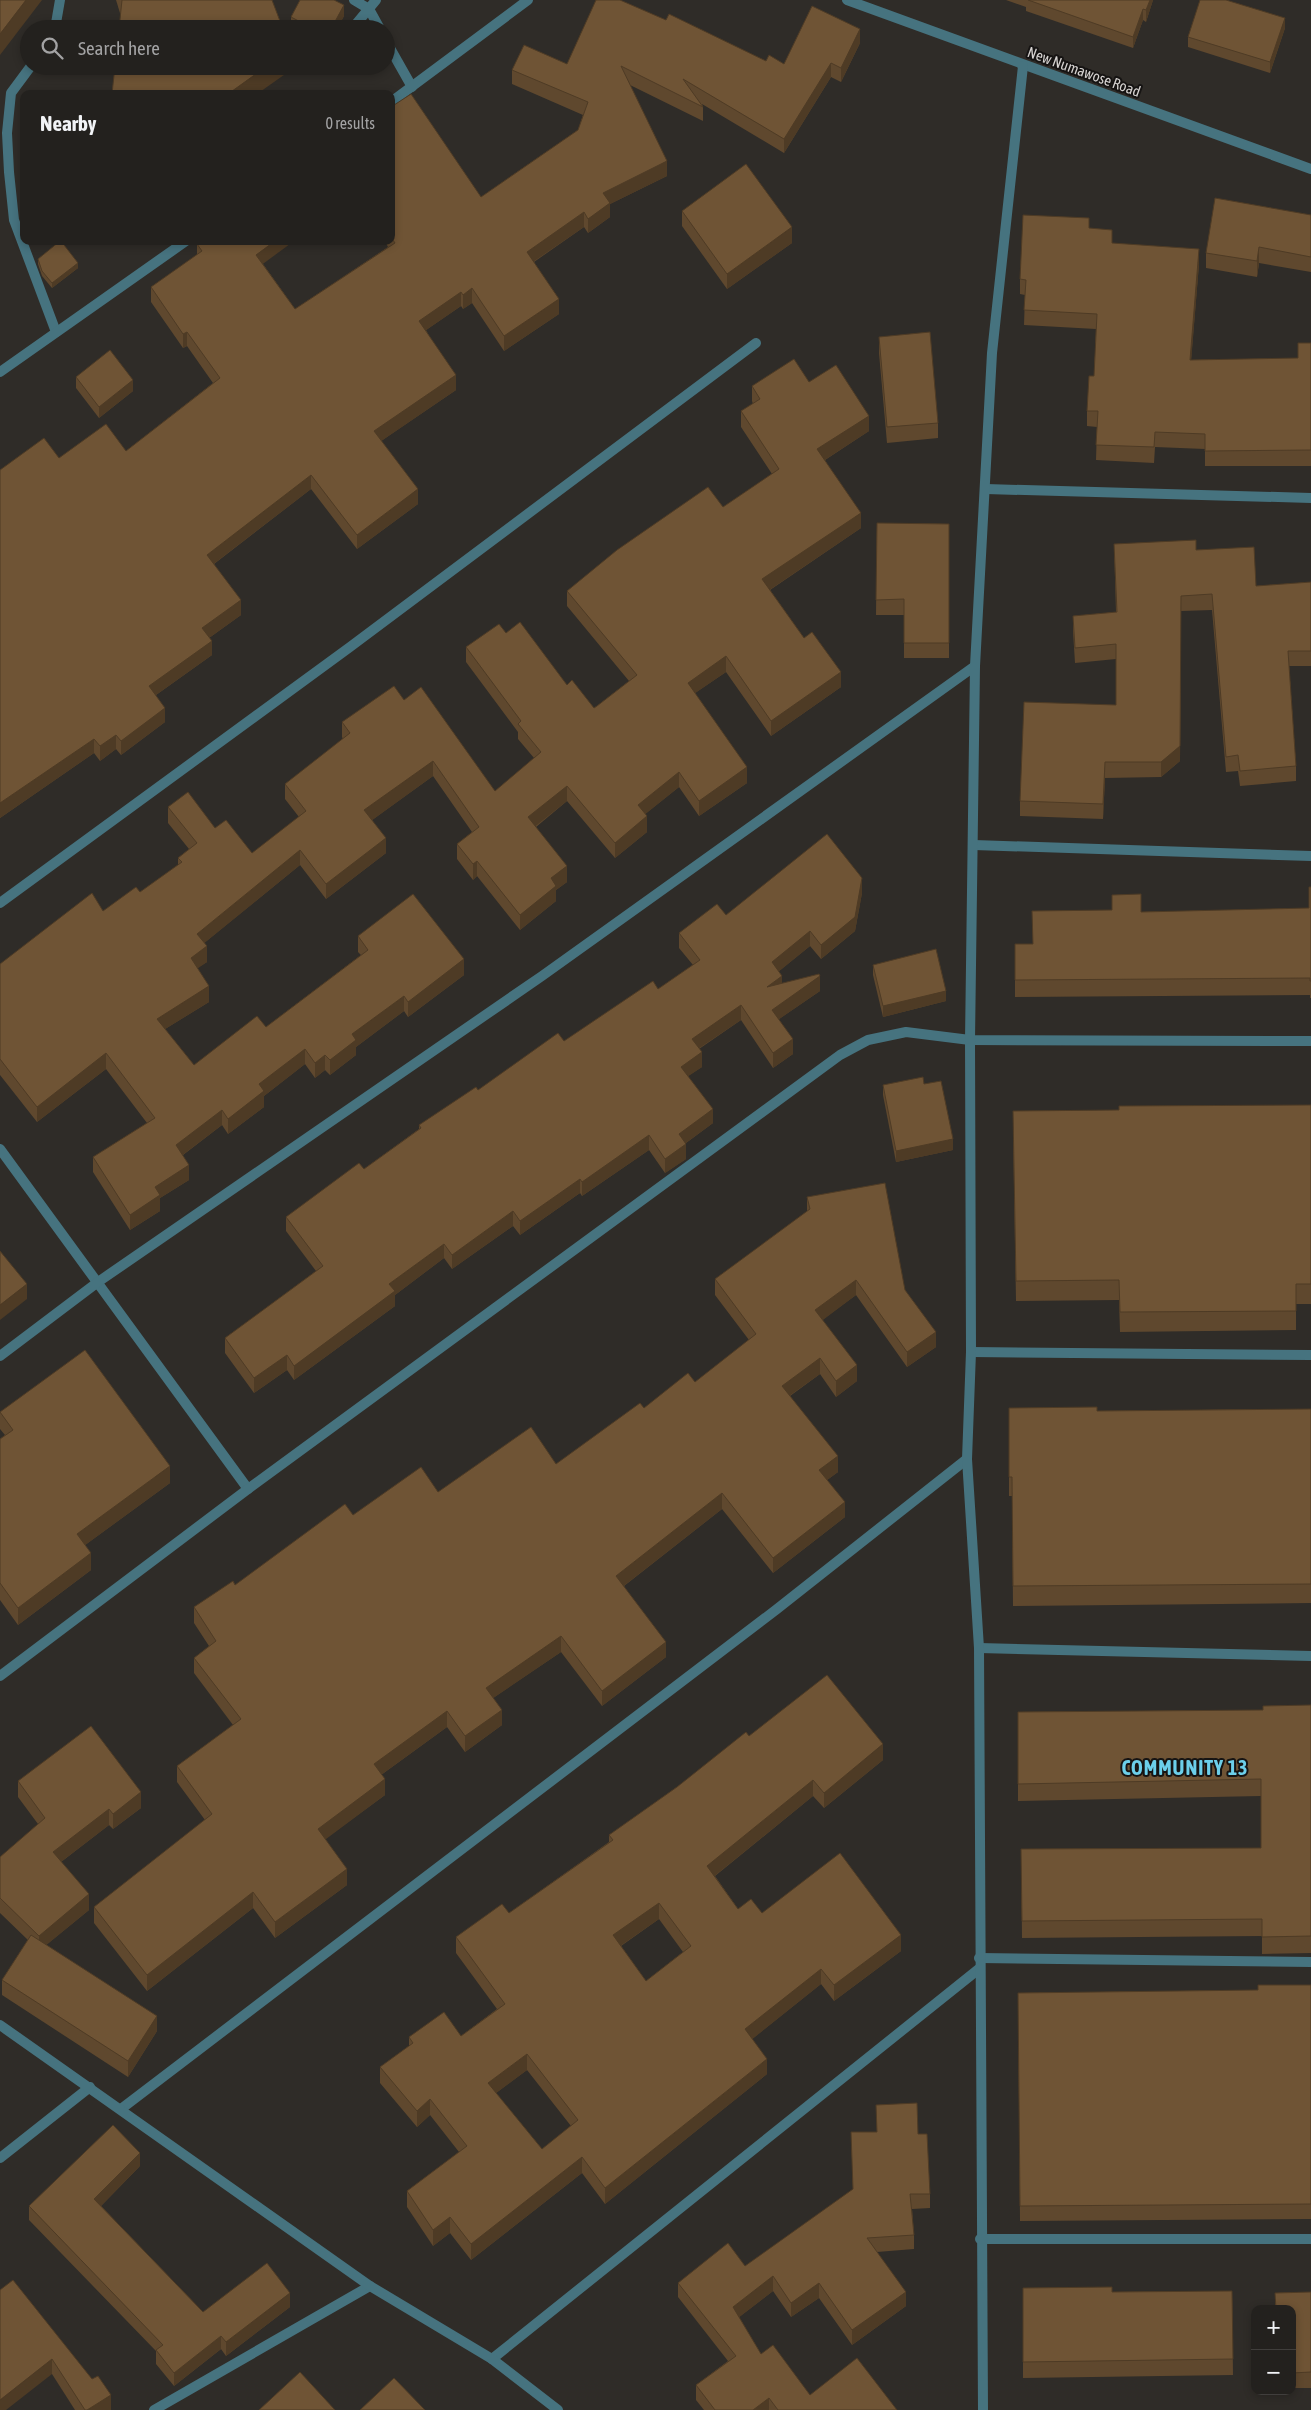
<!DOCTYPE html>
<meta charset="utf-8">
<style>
:root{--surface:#23211e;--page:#2b2927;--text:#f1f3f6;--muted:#a3a3a4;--line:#403e3c}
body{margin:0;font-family:"Asap Condensed",sans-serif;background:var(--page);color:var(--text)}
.controls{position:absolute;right:15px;bottom:15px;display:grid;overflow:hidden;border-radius:10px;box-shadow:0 2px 8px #0003}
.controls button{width:45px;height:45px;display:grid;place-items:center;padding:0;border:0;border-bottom:1px solid var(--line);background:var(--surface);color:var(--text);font:25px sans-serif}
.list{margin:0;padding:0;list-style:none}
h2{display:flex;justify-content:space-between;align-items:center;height:65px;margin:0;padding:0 20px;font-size:21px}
h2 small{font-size:16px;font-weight:400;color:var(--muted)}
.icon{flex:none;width:28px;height:28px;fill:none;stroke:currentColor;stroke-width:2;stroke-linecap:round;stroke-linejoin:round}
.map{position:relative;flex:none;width:1311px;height:2410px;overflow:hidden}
.search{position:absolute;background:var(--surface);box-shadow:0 2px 8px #0003;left:20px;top:20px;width:375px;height:55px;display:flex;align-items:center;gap:12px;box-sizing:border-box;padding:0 18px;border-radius:28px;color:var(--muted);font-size:19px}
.panel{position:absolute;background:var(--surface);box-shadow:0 2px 8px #0003;left:20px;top:90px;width:375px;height:155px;border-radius:10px}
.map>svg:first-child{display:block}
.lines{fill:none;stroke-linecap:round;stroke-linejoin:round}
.service{stroke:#46737f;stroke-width:10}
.minor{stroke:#46737f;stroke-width:10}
.tertiary{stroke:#46737f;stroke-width:10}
.wall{fill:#5f482e;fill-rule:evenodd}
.shaded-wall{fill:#4e3b25}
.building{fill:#6f5435;stroke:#4e3b25;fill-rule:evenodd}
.labels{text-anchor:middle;stroke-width:4;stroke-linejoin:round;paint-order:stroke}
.street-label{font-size:15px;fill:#d5d2d0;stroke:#161413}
.district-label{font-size:20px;font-weight:bold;letter-spacing:1px;fill:#6ccfea;stroke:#161413}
</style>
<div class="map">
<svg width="1311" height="2410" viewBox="0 0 1311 2410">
<rect width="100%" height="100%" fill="#2f2c28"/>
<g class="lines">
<g class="service">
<path d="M354,0L369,9L380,29"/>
<path d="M55,29L60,0"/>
<path d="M352,29L376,0"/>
<path d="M386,41L412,87"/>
<path d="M31,66L11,93L7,133L9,172L14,220L56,332"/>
<path d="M317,70L320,66"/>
</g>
<g class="minor">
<path d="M847,0L1311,169"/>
<path d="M391,102L528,0"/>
<path d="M0,372L186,241"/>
<path d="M986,489L1311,498"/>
<path d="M974,845L1311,856"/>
<path d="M0,903L350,647L756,343"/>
<path d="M0,1149L248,1489"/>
<path d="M971,1352L1311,1355"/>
<path d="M0,1356L98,1282L542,976L975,666"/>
<path d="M979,1648L1311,1656"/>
<path d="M0,1676L248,1489L840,1055L868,1040L906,1032L970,1040L1311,1041"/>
<path d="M979,1958L1311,1962"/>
<path d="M121,2109L777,1609L967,1459"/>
<path d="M0,2158L90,2087"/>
<path d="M980,2239H1311"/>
<path d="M492,2359L980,1968"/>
<path d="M154,2410L370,2286"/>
<path d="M983,2410L979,1648L967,1459L971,1352L970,1040L975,666L992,353L1023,66"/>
</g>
<path class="tertiary" d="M0,2025L370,2286L492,2359L558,2410"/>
</g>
<g class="wall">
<path d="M116,0H272L120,13Z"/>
<path d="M1006,0H1153L1146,22L1143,20L1133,48L1026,11V7Z"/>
<path d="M344,16L337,29H294L291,27V17Z"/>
<path d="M666,20L766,61L784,64L860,43L841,82L831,77L784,153L702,104L703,107V121L630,85L667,176L610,204V217L588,233L584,227L534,262L559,314L504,351L472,303L463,309L461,306L426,330L456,390L381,441L418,504L357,549L311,489L214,564L241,615L209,638L212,655L156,695L165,722L121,755L116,749L100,761L94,753L0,818V470L59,458L126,451L213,383L187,346L183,348L151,302V287L197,255V244L263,264L295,309L388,247L385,241H391V107L481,197L578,130L583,115L512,84V70L567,64Z"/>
<path d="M1285,28L1270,73L1188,47V37Z"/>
<path d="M682,211L792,243L727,289L682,226Z"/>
<path d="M1311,215V272L1259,263L1257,277L1206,268V253Z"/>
<path d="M1089,228L1112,243L1199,264L1191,360L1298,358L1311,343V466H1205V449L1155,447L1154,463L1096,460L1097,427L1087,426V411L1094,376L1096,329L1024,325L1025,295L1020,294V279Z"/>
<path d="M38,259L78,268L52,288L42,276L38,264Z"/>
<path d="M879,337L938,423V438L887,443L879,353Z"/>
<path d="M76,377L133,391L99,418L76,388Z"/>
<path d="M809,382L869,431L825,460L861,528L770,590L804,638L841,687L771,736L726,672L695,693L747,783L699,816L679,787L645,814L647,832L615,858L567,801L536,827L567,882L556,890V901L520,930L477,876L473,880L457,859V844L472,832L433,776L372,820L386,853L326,899L300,865L204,943L207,962L197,968L209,1002L165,1029L194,1065L266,1027L361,955L358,952V936L464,975L408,1017L404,1011L356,1047V1055L330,1075L325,1070L315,1078L305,1064L264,1096V1107L228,1134L222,1125L183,1155L189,1180L160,1198V1211L130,1230L93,1172V1157L147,1123L106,1069L37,1122L0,1075V964L103,911L140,892L178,865V858L189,849L168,823V807L215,828L252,853L299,817L285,799V784L343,739L342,737V722L404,700L495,791L534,758L518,739V732L466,662V647L506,633L594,708L597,706L629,681L567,606V591L723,507L772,474L741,427V411L753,404L752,401V386Z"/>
<path d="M877,523L949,524V658H904V615H876Z"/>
<path d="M1114,544L1196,550L1256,586L1311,582V666H1289L1296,766V781L1240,786L1238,771L1226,772L1212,610L1181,611L1180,761L1161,777L1105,778L1103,819L1020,816V801L1116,705V659L1075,663L1073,631V616L1116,612Z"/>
<path d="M1311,887V998H1310V995L1015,997V944H1032L1141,912L1309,908Z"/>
<path d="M862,893L855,931L821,959L810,946L779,971L782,984L820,991L779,1019L793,1054L773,1068L741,1020L699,1049L702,1067L688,1076L713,1123L686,1143V1159L665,1173L649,1150L582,1196L580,1193L520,1235L513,1226L452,1269L444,1258L395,1295V1306L294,1380L287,1370L254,1393L225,1353V1338L316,1271L286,1231V1217L364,1169L419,1129V1125L478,1090L658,989L693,965L679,948V933L726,915Z"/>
<path d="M873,965L946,1001L883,1017L873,975Z"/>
<path d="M924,1084L953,1150L896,1162L883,1095V1085Z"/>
<path d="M1311,1105V1304H1296V1330L1120,1332L1119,1300L1016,1301L1013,1130L1119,1110Z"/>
<path d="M807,1197L905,1290L936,1347L907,1367L856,1295L822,1320L857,1381L836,1397L820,1374L790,1396L838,1472L827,1480L845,1517L773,1573L722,1509L624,1586L666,1657L602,1706L561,1652L493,1698L502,1725L465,1752L447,1727L381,1775L385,1795L325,1839L347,1885L275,1938L253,1908L147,1991L94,1923V1907L205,1820L177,1782V1766L233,1725L194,1673V1658L209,1646L194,1623V1607L235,1585L353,1515L438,1492L556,1464L644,1408L695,1382L749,1340L715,1295V1279L807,1212Z"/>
<path d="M1009,1408L1097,1411L1311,1409V1603L1013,1606L1012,1496H1009Z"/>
<path d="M0,1412L170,1483L85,1545L91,1570L18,1625L0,1600V1439L5,1435L0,1429Z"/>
<path d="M1311,1705V1953L1262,1954V1936L1022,1938L1021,1849L1261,1848V1796L1018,1801V1712L1263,1710Z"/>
<path d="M749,1736L883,1760L824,1808L813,1796L715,1876L738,1909L762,1913L901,1951L834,2001L821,1984L752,2039L767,2074L605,2204L582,2173L471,2260L450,2233L433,2246L407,2207V2191L459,2152L430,2115L417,2127L380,2083V2067L409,2046V2037L461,2036L497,2009L456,1953V1937L509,1913L609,1842V1835ZM659,1919L683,1952L646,1981L621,1946ZM527,2070L571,2126L542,2149L496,2093Z"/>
<path d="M18,1781L141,1808L113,1829L109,1825L61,1862L89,1910L46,1945L157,2031L128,2077L2,1995V1980L28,1940L0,1913V1857L38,1824L18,1797Z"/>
<path d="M1311,1985V2219L1020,2221L1018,1993L1258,1990Z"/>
<path d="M851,2132L918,2134L930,2194V2208L912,2209L914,2235V2249L877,2252L906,2306L852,2345L819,2298L791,2317L773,2291L739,2317L761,2354L810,2395L897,2410H704L696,2400V2385L728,2361L678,2297V2283L745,2266L853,2190Z"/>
<path d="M140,2166L101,2206L203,2312L290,2307L226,2356L221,2349L174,2386L156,2364V2351L29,2220V2206Z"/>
<path d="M1023,2288L1112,2292L1232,2291L1233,2375L1023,2378Z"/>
<path d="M0,2290L92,2379L111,2410H75L52,2374Z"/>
<path d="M1311,2292V2388H1292V2309H1275V2293Z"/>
</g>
<g class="shaded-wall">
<path d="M26,0H42L0,55V34Z"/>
<path d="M1150,0H1153L1146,22V10Z"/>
<path d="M344,5V16L337,29H331Z"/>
<path d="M1143,9V20L1133,48V37Z"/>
<path d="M1285,18V28L1270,73V62Z"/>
<path d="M860,29V43L841,82V68Z"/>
<path d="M831,63V77L784,153V139Z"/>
<path d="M267,66H291V70L257,94H228Z"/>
<path d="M667,161V176L610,204V217L588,233V219L603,193Z"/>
<path d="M584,212V227L527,266V252Z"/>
<path d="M792,227V243L727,289V274Z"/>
<path d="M275,241H294L256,269V255Z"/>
<path d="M1259,247V263L1257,277V261Z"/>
<path d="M1199,249V264L1190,375V360Z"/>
<path d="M78,263V268L52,288V283Z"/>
<path d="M472,288V303L463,309V295Z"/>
<path d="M461,292V306L419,335V321Z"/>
<path d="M559,299V314L504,351V336Z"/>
<path d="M187,332V346L183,348V334Z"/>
<path d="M456,375V390L374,446V431Z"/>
<path d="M133,380V391L99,418V407Z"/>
<path d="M869,416V431L817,465V449Z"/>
<path d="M311,475V489L207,569V555Z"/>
<path d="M418,489V504L357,549V535Z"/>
<path d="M861,513V528L762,595V579Z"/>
<path d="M1181,596L1180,761L1161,777V762Z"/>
<path d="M241,600V615L202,643V628Z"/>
<path d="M212,641V655L149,700V686Z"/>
<path d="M726,656V672L688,698V683Z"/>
<path d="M841,672V687L771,736V721Z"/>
<path d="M165,708V722L121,755V741Z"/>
<path d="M116,735V749L100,761V746Z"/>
<path d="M94,739V753L0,818V803Z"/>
<path d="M433,761V776L364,826V810Z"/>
<path d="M1105,762V778L1103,819V804Z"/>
<path d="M747,767V783L699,816V801Z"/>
<path d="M679,772V787L638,820V805Z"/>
<path d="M567,786V801L528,832V817Z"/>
<path d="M647,816V832L615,858V843Z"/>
<path d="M386,838V853L326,899V884Z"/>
<path d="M300,850V865L197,949V934Z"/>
<path d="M477,861V876L473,880V864Z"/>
<path d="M567,866V882L556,890V901L520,930V915L551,878Z"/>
<path d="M862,878V893L855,931L821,959V945Z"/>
<path d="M810,931V946L772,977V962Z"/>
<path d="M207,946V962L191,973V958Z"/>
<path d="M464,959V975L408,1017V1002Z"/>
<path d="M782,976V990L767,987Z"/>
<path d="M820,976V991L772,1024V1010Z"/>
<path d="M209,986V1002L157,1034V1019Z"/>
<path d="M946,991V1001L883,1017V1006Z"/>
<path d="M404,996V1011L356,1047V1055L330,1075V1060L352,1034Z"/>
<path d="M741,1005V1020L692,1053V1039Z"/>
<path d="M793,1039V1054L773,1068V1053Z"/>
<path d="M305,1049V1064L264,1096V1107L228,1134V1119L259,1084Z"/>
<path d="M702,1052V1067L681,1081V1067Z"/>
<path d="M106,1053V1069L37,1122V1107Z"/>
<path d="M325,1055V1070L315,1078V1063Z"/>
<path d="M713,1109V1123L679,1148V1134Z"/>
<path d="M222,1110V1125L176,1160V1145Z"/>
<path d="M649,1135V1150L582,1196V1182Z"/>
<path d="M953,1139V1150L896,1162V1151Z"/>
<path d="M686,1144V1159L665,1173V1159Z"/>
<path d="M189,1165V1180L160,1198V1211L130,1230V1215L155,1187Z"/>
<path d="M580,1179V1193L520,1235V1221Z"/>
<path d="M513,1211V1226L452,1269V1255Z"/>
<path d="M444,1244V1258L395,1295V1306L294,1380V1366L389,1284Z"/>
<path d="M856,1280V1295L815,1326V1310Z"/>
<path d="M27,1284V1299L0,1320V1305Z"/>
<path d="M936,1332V1347L907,1367V1352Z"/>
<path d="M287,1355V1370L254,1393V1378Z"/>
<path d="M820,1358V1374L782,1401V1386Z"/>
<path d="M857,1365V1381L836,1397V1381Z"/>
<path d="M838,1456V1472L819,1486V1470Z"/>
<path d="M170,1466V1483L77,1551V1534Z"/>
<path d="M722,1493V1509L616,1592V1576Z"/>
<path d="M845,1502V1517L773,1573V1558Z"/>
<path d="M91,1553V1570L18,1625V1608Z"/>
<path d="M561,1636V1652L486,1703V1688Z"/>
<path d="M666,1642V1657L602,1706V1691Z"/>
<path d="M502,1710V1725L465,1752V1736Z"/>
<path d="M447,1711V1727L374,1780V1764Z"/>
<path d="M883,1744V1760L824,1808V1793Z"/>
<path d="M385,1779V1795L318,1845V1829Z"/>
<path d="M813,1780V1796L707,1882V1866Z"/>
<path d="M141,1792V1808L113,1829V1814Z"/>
<path d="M109,1809V1825L53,1868V1852Z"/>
<path d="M347,1869V1885L275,1938V1922Z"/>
<path d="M253,1892V1908L147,1991V1975Z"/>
<path d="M89,1894V1910L39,1951V1936Z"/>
<path d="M659,1903V1919L613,1951V1935Z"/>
<path d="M901,1935V1951L834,2001V1985Z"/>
<path d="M821,1969V1984L745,2045V2029Z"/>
<path d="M157,2016V2031L128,2077V2061Z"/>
<path d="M527,2054V2070L488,2099V2083Z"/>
<path d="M767,2059V2074L605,2204V2188Z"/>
<path d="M430,2099V2115L417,2127V2111Z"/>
<path d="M140,2153V2166L94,2213V2199Z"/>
<path d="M582,2157V2173L471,2260V2244Z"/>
<path d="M450,2217V2233L433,2246V2230Z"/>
<path d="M773,2276V2291L733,2322V2307Z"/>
<path d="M819,2283V2298L791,2317V2303Z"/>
<path d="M906,2292V2306L852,2345V2330Z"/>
<path d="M290,2293V2307L226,2356V2342Z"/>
<path d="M221,2336V2349L174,2386V2373Z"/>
<path d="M52,2359V2374L6,2410H0V2400Z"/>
<path d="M111,2395V2410H87Z"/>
<path d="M769,2398V2410H753Z"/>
</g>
<g class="building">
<path d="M0,0H26L0,34Z"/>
<path d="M122,0H272L283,29H119Z"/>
<path d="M300,0H334L344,5L331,29H314L291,17Z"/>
<path d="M596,0H620L666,20L669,14L766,61L769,55L784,64L812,6L860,29L841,68L831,63L784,139L683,79L703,107L621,66L667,161L603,193L610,203L588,219L584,212L527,252L559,299L504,336L472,288L463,295L461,292L419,321L456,375L374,431L418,489L357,535L311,475L207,555L241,600L202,628L212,641L149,686L165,708L121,741L116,735L100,746L94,739L0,803V470L44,438L59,458L106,424L126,451L220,378L187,332L183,334L151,287L202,251L197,244L200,241H275L256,255L295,309L395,243L391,237V107L411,94L481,197L578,130L588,102L512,70L524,45L567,64Z"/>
<path d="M1028,0H1150L1146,10L1143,9L1133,37Z"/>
<path d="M1200,0H1226L1285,18L1270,62L1188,37Z"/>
<path d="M115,66H267L228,94H112Z"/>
<path d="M746,164L792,227L727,274L682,211Z"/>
<path d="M1215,198L1311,215V257L1259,247L1257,261L1206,253Z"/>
<path d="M1023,215L1089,218V228L1112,230V243L1199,249L1190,360L1298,358V343H1311V450L1205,451V434L1155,432L1154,447L1096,445L1098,411H1087L1089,376H1094L1097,314L1024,310L1026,280L1020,279Z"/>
<path d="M60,241H61L78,263L52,283L42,271L38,259Z"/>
<path d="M930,332L938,423L887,427L879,337Z"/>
<path d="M110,350L133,380L99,407L76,377Z"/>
<path d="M794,359L809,382L836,365L869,416L817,449L861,513L762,579L804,638L812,632L841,672L771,721L726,656L688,683L747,767L699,801L679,772L638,805L647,816L615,843L567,786L528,817L567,866L551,878L556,886L520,915L477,861L473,864L457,844L479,827L433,761L364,810L386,838L326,884L300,850L197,934L207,946L191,958L209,986L157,1019L194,1065L257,1016L266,1027L368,950L358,936L413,894L464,959L408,1002L404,996L352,1034L356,1040L330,1060L325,1055L315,1063L305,1049L259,1084L264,1091L228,1119L222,1110L176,1145L189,1165L155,1187L160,1195L130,1215L93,1157L155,1118L106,1053L37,1107L0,1059V964L92,893L103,911L136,887L140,892L182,862L178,858L197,843L168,807L188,792L215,828L226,820L252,853L306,811L285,784L350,733L342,722L394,686L404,700L421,687L495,791L541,752L518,724L521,721L466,647L499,624L506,633L520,622L567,685L572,680L594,708L597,706L637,675L567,591L617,550L708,487L723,507L779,469L741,411L760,399L752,386Z"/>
<path d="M877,523L949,524V643H904V599L876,600Z"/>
<path d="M1196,540V550L1254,547L1256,586L1311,582V651H1288L1296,766L1240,771L1238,755L1226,757L1212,594L1181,596L1180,746L1161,762H1105L1103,804L1020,801L1024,702L1116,705V644L1075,648L1073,616L1117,612L1114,544Z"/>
<path d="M827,834L862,878L855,917L821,945L810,931L772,962L782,976L767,987L819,974L820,976L772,1010L793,1039L773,1053L741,1005L692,1039L702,1052L681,1067L713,1109L679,1134L686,1144L665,1159L649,1135L582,1182L580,1179L520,1221L513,1211L452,1255L444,1244L389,1284L395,1291L294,1366L287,1355L254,1378L225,1338L323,1266L286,1217L359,1163L364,1169L421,1128L419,1125L476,1087L478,1090L558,1033L564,1041L653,981L658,989L700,960L679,933L717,904L726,915Z"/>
<path d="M1309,887H1311V981H1310V978L1015,980V944H1033L1032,911L1112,910V895L1141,894V912L1309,908Z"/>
<path d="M936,949L946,991L883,1006L873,965Z"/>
<path d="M923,1077L924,1084L941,1081L953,1139L896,1151L883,1085Z"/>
<path d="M1311,1105V1284H1296V1311L1120,1312L1119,1280L1016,1281L1013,1111L1119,1110V1106Z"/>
<path d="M885,1183L905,1290L936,1332L907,1352L856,1280L815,1310L857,1365L836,1381L820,1358L782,1386L838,1456L819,1470L845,1502L773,1558L722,1493L616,1576L666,1642L602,1691L561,1636L486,1688L502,1710L465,1736L447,1711L374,1764L385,1779L318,1829L347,1869L275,1922L253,1892L147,1975L94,1907L212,1814L177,1766L241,1719L194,1658L216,1641L194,1607L233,1581L235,1585L345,1504L353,1515L421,1467L438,1492L531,1427L556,1464L640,1403L644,1408L688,1373L695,1382L756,1334L715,1279L810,1209L807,1197Z"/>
<path d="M0,1251L27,1284L0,1305Z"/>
<path d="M85,1350L170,1466L77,1534L91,1553L18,1608L0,1583V1439L13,1430L0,1412Z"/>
<path d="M1097,1407V1411L1311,1409V1584L1013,1586L1012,1477H1009V1408Z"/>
<path d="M827,1675L883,1744L824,1793L813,1780L707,1866L738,1909L751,1899L762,1913L840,1853L901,1935L834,1985L821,1969L745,2029L767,2059L605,2188L582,2157L471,2244L450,2217L433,2230L407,2191L467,2146L430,2099L417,2111L380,2067L413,2043L409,2037L444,2012L461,2036L505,2004L456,1937L502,1904L509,1913L613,1840L609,1835L677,1787L746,1732L749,1736ZM659,1903L691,1946L646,1981L613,1935ZM527,2054L578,2120L542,2149L488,2083Z"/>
<path d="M1311,1705V1936L1262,1937V1919L1022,1921L1021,1849L1261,1848V1779L1018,1784V1712L1263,1710V1706Z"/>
<path d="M91,1726L141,1792L113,1814L109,1809L53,1852L89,1894L39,1936L0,1898V1857L45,1818L18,1781Z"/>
<path d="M31,1935L157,2016L128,2061L2,1980Z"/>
<path d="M1258,1985H1311V2204L1020,2206L1018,1993L1258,1990Z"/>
<path d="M917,2103L918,2134H927L930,2194H910L914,2235L867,2238L906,2292L852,2330L819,2283L791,2303L773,2276L733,2307L761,2354L773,2345L810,2395L857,2358L897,2410H778L769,2398L753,2410H715L696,2385L736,2356L678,2283L728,2243L745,2266L853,2189L851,2132H877L876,2105Z"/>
<path d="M113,2125L140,2153L94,2199L203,2312L267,2263L290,2293L226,2342L221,2336L174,2373L156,2350L163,2345L29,2206Z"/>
<path d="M13,2280L92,2379L98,2376L111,2395L87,2410H85L52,2359L0,2400V2290Z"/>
<path d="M1112,2287V2292L1232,2291L1233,2359L1023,2362V2288Z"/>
<path d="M1311,2292V2372L1292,2373V2309H1276L1275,2293Z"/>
<path d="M300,2372L335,2410H259Z"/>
<path d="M394,2378L425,2410H360Z"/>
</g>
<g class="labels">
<g class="street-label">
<text transform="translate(1084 72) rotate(20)" y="5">New Numawose Road</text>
</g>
<g class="district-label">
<text x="1185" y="1775">COMMUNITY 13</text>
</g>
</g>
</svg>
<div class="controls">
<button>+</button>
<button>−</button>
</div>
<div class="search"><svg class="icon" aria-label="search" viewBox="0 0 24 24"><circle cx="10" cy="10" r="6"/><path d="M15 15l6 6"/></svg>Search here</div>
<section class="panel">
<h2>Nearby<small>0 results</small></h2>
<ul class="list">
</ul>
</section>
</div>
